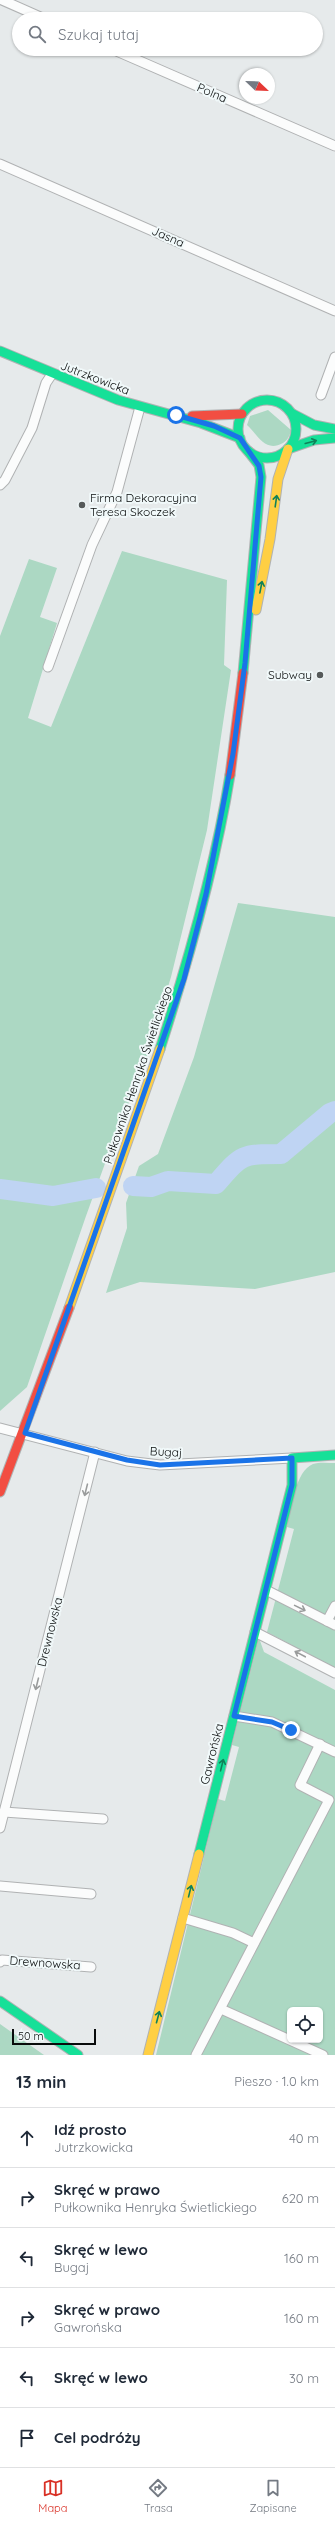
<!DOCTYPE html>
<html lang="pl">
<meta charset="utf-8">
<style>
:root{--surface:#fff;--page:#f2f2f3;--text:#1f2937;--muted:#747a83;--line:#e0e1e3;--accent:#d93025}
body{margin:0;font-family:Quicksand,sans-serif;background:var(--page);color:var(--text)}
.controls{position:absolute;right:12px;bottom:12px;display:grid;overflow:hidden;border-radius:6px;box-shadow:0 1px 3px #0004}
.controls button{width:36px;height:36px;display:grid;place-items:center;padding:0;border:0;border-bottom:1px solid var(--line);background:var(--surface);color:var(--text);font:20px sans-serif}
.compass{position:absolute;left:239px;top:68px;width:36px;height:36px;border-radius:50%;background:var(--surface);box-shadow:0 1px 3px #0004;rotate:113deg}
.scale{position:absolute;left:12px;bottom:10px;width:84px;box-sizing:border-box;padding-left:4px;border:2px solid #090c0c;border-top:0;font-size:11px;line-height:14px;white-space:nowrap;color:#090c0c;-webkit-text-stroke:3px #f1f9fa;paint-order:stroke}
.stop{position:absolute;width:12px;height:12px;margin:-9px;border:3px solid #1a73e8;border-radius:50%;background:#fff}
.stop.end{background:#1a73e8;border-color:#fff;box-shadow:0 1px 4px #0008}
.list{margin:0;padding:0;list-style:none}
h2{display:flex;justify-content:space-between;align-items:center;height:52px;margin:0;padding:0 16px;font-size:17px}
h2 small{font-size:13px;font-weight:400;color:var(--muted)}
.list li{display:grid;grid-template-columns:26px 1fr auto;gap:12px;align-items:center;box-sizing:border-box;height:60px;padding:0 16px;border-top:1px solid var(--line)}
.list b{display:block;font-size:15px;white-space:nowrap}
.list p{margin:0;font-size:13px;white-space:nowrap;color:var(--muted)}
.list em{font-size:13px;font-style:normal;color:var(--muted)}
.icon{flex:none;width:22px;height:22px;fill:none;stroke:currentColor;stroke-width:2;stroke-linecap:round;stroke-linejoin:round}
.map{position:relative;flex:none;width:335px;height:2055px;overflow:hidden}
.search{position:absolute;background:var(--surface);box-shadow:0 1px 3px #0004;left:12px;right:12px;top:12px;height:44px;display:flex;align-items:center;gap:10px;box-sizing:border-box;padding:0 14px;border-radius:22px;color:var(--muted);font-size:15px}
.sheet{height:412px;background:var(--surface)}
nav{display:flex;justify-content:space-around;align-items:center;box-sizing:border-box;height:56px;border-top:1px solid var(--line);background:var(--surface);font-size:11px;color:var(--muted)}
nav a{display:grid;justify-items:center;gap:2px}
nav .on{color:var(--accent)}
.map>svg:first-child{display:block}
.green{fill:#acd8c3;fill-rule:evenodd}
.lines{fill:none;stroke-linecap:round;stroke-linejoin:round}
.river{stroke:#bfd4f3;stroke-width:20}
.street-casing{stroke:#b0b2b3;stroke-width:11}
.fast-casing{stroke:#b0b2b3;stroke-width:11}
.slow-casing{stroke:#b0b2b3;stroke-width:11}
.jam-casing{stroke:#b0b2b3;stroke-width:11}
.street{stroke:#fbfcfc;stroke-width:9}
.fast{stroke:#16e098;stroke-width:9}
.slow{stroke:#ffcf43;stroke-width:9}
.jam{stroke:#f24e42;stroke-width:9}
.oneway{stroke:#108159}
.oneway2{stroke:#9a9c9c}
.route{stroke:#1a73e8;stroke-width:5}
.poi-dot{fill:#565a5a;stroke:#f1f9fa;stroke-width:1.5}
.labels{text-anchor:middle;stroke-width:4;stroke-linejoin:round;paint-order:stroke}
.street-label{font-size:12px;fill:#090c0c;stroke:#f1f9fa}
.poi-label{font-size:12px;fill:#090c0c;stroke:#f1f9fa;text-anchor:start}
</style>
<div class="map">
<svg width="335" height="2055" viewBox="0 0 335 2055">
<rect width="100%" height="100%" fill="#e6eaeb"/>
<g class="green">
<path d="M268,410L291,430C290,435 288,440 283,443C265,453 258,435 247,425L250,416Z"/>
<path d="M122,551L227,580L224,665L231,670L207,830L171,977L141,1075L116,1133L86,1216L27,1387L0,1411V636L29,559L57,568L40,617L57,623L28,718L51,727Z"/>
<path d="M238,903L335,917V1272L255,1289L140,1282L106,1293L127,1228L126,1203L139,1166L158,1154L194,1057Z"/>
<path d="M335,1463V1668L267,1632L294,1529L287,1527C291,1510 295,1471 313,1464C319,1462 328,1463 335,1463Z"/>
<path d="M259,1638L264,1652L335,1690V2055H156L218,1799L225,1801L239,1747L232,1745ZM290,2010H320V2040H290Z"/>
<path d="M0,2024L44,2055H0Z"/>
</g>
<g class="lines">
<g class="river">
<path d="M133,1186L151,1187L168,1181L216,1184C242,1154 241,1154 281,1154L330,1113L335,1111"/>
<path d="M0,1189L53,1196L96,1188"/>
</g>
<g class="street-casing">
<g id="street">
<path d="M2,0L45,19"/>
<path d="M112,49L335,146"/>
<path d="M0,164L335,311"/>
<path d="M321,395L335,357"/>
<path d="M0,485L5,480L32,428L46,383L52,374"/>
<path d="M48,667L92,545L117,492L140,407"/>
<path d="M0,1428L127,1461L160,1465L292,1458"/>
<path d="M266,1590L335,1625"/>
<path d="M327,1621L335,1606"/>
<path d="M255,1632L335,1673"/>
<path d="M234,1716L272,1722L335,1752"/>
<path d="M4,1812L103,1819"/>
<path d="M0,1828L95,1452"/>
<path d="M0,1886L91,1894"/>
<path d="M183,1918L233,1933L254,1943"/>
<path d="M0,1962L2,1960L91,1967"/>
<path d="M221,2009L323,2055"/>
<path d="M196,2055L329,1800L300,1785L320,1744"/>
</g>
</g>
<g class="fast-casing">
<g id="fast">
<path d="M0,351L118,400L201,423L240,438"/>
<circle cx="267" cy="429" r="29"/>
<path d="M293,414L314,425L335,429"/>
<path d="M288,449L314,440L335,438"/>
<path d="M243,673L261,477L259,465L248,451"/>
<path d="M160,1049C189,959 215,868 230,775"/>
<path d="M199,1854L292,1485V1458L335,1455"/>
<path d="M0,2001L78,2055"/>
</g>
</g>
<g class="slow-casing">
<g id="slow">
<path d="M256,610L270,539L278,479L288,449"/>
<path d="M69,1308L160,1049"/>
<path d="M148,2055L199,1854"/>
</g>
</g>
<g class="jam-casing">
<g id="jam">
<path d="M192,416L242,414"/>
<path d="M230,775L243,673"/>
<path d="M0,1492L69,1308"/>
</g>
</g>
<use href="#street" class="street"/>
<use href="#fast" class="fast"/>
<use href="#slow" class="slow"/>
<use href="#jam" class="jam"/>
</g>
<defs><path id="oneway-shaft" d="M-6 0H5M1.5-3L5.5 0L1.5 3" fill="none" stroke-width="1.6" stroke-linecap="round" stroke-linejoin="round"/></defs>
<g class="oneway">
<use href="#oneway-shaft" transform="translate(311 442) rotate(-15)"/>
<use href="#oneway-shaft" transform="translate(276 501) rotate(-82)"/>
<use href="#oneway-shaft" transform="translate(261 587) rotate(-79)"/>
<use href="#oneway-shaft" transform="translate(222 1765) rotate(-76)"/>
<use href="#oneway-shaft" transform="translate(190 1891) rotate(-76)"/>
<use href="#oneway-shaft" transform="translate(158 2017) rotate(-75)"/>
</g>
<g class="oneway2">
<use href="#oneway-shaft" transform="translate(86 1490) rotate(104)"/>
<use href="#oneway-shaft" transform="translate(300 1608) rotate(26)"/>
<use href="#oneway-shaft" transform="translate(300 1654) rotate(-152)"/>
<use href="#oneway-shaft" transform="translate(37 1684) rotate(104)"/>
</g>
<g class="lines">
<path class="route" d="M176,415L214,426L240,438L259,466L261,477L245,663L233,754L206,894L184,979L25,1433L127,1460L160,1465L292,1458V1485L234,1716L272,1722L291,1730"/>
</g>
<g class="poi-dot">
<circle cx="82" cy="505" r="4"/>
<circle cx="320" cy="675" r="4"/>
</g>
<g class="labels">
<g class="street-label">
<text transform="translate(212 93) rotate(23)" y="4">Polna</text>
<text transform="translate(168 237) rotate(24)" y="4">Jasna</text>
<text transform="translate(95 378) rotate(21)" y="4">Jutrzkowicka</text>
<text transform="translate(138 1075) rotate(-71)" y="4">Pułkownika Henryka Świetlickiego</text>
<text transform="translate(166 1452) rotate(3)" y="4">Bugaj</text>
<text transform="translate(50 1632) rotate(-76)" y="4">Drewnowska</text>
<text transform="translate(212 1754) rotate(-76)" y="4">Gawrońska</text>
<text transform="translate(45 1963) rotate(4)" y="4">Drewnowska</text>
</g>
<g class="poi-label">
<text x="90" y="502">Firma Dekoracyjna<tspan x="90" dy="14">Teresa Skoczek</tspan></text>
<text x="312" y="679" text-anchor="end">Subway</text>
</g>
</g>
</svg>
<div class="controls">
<button><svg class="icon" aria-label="locate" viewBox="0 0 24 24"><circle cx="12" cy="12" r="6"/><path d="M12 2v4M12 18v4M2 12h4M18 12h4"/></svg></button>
</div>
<svg class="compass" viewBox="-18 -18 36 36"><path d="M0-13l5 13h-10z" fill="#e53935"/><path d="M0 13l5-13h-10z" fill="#747a83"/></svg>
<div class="scale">50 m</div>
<div class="stop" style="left:176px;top:415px"></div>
<div class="stop end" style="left:291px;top:1730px"></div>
<div class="search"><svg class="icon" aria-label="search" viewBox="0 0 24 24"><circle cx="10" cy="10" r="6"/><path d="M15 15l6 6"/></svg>Szukaj tutaj</div>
</div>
<section class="sheet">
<h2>13 min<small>Pieszo · 1.0 km</small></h2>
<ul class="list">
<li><svg class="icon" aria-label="ahead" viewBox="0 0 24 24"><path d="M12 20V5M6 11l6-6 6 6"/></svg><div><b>Idź prosto</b><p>Jutrzkowicka</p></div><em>40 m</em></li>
<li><svg class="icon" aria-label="right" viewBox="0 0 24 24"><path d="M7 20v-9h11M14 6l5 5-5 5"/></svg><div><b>Skręć w prawo</b><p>Pułkownika Henryka Świetlickiego</p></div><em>620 m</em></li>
<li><svg class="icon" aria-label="left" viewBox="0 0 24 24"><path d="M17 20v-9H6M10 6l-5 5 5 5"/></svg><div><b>Skręć w lewo</b><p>Bugaj</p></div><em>160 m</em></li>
<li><svg class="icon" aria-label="right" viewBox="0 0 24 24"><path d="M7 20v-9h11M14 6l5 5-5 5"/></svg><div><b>Skręć w prawo</b><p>Gawrońska</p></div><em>160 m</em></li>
<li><svg class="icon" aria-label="left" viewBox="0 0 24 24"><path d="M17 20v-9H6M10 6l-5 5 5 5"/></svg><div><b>Skręć w lewo</b></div><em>30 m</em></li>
<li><svg class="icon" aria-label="arrive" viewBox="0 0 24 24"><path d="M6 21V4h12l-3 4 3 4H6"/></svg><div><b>Cel podróży</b></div></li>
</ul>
</section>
<nav>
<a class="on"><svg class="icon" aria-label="map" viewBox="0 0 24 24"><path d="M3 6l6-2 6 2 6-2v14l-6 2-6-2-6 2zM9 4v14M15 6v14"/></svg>Mapa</a>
<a><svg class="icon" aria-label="directions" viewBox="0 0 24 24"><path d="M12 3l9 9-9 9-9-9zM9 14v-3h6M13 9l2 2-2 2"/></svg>Trasa</a>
<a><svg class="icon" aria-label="saved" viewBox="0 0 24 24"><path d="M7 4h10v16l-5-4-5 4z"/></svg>Zapisane</a>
</nav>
